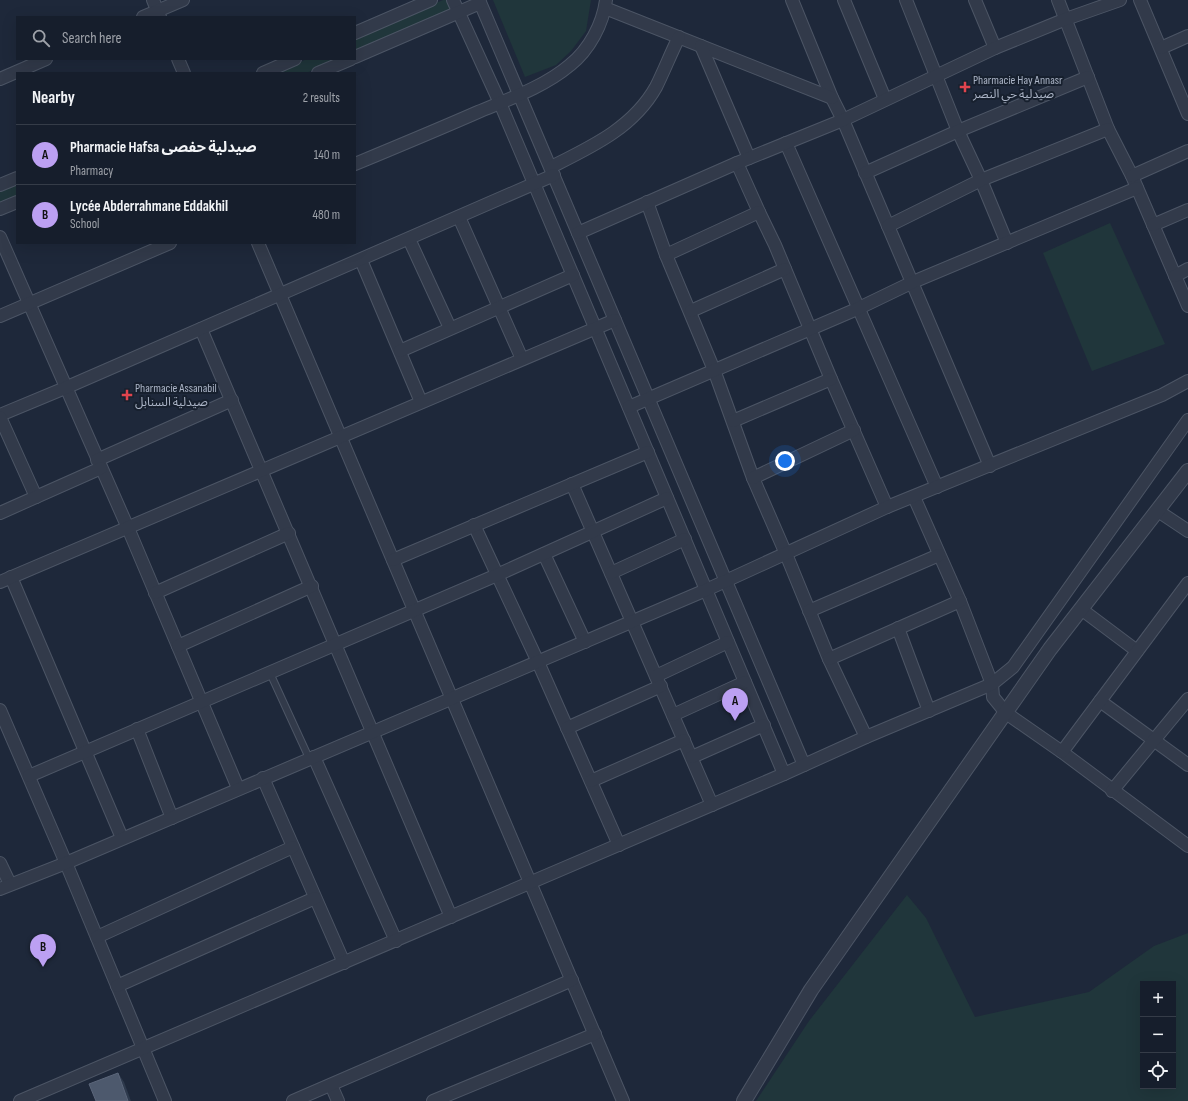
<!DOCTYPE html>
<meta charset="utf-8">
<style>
:root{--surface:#161e2c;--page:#1f2734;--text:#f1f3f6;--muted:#9ea2a9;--line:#353c48;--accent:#bca0f2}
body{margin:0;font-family:"Sofia Sans Condensed","Noto Sans Arabic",sans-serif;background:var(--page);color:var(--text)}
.controls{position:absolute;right:12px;bottom:12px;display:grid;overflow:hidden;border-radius:0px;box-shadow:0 4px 16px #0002}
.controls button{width:36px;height:36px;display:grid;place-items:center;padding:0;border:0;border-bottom:1px solid var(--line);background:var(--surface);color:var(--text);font:20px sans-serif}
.you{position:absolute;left:785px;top:461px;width:14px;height:14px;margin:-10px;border:3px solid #fff;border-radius:50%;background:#1a73e8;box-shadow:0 0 0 6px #1a73e833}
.badge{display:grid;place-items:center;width:26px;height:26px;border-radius:50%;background:var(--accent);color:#111;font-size:13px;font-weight:700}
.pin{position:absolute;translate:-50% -33px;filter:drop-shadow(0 1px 2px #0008)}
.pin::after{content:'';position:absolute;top:21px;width:14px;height:12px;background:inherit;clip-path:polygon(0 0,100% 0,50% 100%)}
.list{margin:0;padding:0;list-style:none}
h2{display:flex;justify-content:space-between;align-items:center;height:52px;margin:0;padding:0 16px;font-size:17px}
h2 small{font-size:13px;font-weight:400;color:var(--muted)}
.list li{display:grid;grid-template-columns:26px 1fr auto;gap:12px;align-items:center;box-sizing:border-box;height:60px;padding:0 16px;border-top:1px solid var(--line)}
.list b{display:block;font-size:15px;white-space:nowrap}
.list p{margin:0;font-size:13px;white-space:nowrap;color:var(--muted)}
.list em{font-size:13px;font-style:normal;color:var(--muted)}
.icon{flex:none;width:22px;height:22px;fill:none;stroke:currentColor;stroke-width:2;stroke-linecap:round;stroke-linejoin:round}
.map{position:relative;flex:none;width:1188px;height:1101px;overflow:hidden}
.search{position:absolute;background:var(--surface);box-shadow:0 4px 16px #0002;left:16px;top:16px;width:340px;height:44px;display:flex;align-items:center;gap:10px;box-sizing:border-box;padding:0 14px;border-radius:0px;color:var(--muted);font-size:15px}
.panel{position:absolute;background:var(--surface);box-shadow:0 4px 16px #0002;left:16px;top:72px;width:340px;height:172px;border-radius:0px}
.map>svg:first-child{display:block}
.green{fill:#20363b;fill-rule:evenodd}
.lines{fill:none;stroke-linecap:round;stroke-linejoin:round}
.service-casing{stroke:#4c5565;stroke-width:8}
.minor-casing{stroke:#4c5565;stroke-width:14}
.tertiary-casing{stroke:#4c5565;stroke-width:16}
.service{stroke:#323a4a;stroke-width:6}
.minor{stroke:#323a4a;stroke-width:12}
.tertiary{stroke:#323a4a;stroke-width:14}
.shaded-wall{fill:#2e3a4d}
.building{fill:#4d596d;stroke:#5c677b}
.health-dot{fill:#e0444e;stroke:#17202e;stroke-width:1.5}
.labels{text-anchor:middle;stroke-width:4;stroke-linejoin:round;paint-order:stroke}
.poi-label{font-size:12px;fill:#acb5c7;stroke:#17202e;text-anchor:start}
</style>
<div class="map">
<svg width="1188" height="1101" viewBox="0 0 1188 1101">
<rect width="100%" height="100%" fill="#1e283a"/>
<g class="green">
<path d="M443,0H455L459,7L355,52V38Z"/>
<path d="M493,0H591L586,31L571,51L556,65L525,77Z"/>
<path d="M307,59H339L306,73H274Z"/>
<path d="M17,183V197L0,204V190Z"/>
<path d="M1110,223L1165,344L1092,371L1043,253Z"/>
<path d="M907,895L926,918L975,1017L1089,992L1154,946L1188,933V1101H756L809,1021ZM1143,984H1173V1086H1143Z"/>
</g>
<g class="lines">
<g class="service-casing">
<path id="service" d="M270,673L309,758"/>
</g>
<g class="minor-casing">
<g id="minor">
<path d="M153,0L160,17"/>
<path d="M453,0L500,103L784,774"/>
<path d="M479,0L804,765"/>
<path d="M792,0L832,98L843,120L990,466"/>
<path d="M844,0L885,99"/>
<path d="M906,0L958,131L981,180L1007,243"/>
<path d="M975,0L995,48"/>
<path d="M1058,0L1108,129L1132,176L1188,306"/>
<path d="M1140,0L1188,114"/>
<path d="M605,8L832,98"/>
<path d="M143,17L183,0"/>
<path d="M355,33L431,0"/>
<path d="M701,46L749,158"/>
<path d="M1161,48L1188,36"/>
<path d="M355,57L480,3"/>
<path d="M178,59L184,73"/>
<path d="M263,73L295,59"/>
<path d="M318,73L351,59"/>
<path d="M0,79L46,59"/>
<path d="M786,143L937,487"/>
<path d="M737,163L759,212"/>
<path d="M355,164C396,147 437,130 478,112C509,99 544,87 570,65C589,50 603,24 606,0"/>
<path d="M551,167C591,147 633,128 656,87C664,71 671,53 679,37"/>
<path d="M865,173L958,131L1088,77"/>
<path d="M1132,176L1188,151"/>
<path d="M0,185L17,178"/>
<path d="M647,202L666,255L714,370L753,478L786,554L829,659L866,737"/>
<path d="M0,209L17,202"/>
<path d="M459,217L522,359"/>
<path d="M1153,225L1188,210"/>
<path d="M888,226L981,180L1108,129"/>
<path d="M578,233L737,163L843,120L995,48L1066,19L1120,0"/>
<path d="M0,237L128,528L238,788"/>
<path d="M409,239L450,328"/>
<path d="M258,243L623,1101"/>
<path d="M666,255L759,212L775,245L831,379L887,507"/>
<path d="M361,260L421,402"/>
<path d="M1175,276L1188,269"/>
<path d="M691,311L785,269"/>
<path d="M0,316L170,243"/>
<path d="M201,329L451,917"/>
<path d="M400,351L573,275"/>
<path d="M629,407L857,309L913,282L1137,188"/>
<path d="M0,415L65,388L554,175"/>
<path d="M0,417L36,497"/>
<path d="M733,421L831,379"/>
<path d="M97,460L232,400"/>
<path d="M753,478L854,430"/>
<path d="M572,484L712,805"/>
<path d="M914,497L960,601L992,684L993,697L1006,713L1062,752L1188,846"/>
<path d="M1158,511L1188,531"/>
<path d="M0,513L101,468"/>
<path d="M474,525L538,662L619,845"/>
<path d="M544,554L585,642"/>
<path d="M393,560L648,452"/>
<path d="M611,573L685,539"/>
<path d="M11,577L122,838"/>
<path d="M0,582L615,320"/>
<path d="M155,593L289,533"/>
<path d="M1081,609L1137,651"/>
<path d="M809,611L939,555"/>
<path d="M898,628L929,711"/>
<path d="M178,646L312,586"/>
<path d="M829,659L960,601"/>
<path d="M656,676L728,642"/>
<path d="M1100,701L1188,765"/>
<path d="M0,710L66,863L165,1101"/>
<path d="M673,715L745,682"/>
<path d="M567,728L661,686"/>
<path d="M137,729L172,818"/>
<path d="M1062,752L1188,583"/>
<path d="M314,757L396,941"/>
<path d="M692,757L764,725"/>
<path d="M29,776L497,575L667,498"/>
<path d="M263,778L344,963"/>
<path d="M591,781L684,740"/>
<path d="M1112,791L1188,699"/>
<path d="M0,863L10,884"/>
<path d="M0,889L66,863L706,590L887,507L1162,395L1188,381"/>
<path d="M97,937L293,847"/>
<path d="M117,986L315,898"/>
<path d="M331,1085L338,1101"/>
<path d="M20,1101L784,774L866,737L992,684L1013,667L1188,420"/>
<path d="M293,1101L572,980"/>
<path d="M433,1101L595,1034"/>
</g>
</g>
<g class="tertiary-casing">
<path id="tertiary" d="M744,1101L811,990L1050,649L1188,471"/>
</g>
<use href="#service" class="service"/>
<use href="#minor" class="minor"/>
<use href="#tertiary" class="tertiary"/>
</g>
<path class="shaded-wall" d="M118,1073L124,1082L131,1101H128Z"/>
<path class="building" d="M118,1073L128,1101H96L89,1084Z"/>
<g class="health-dot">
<path d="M963 81h4v4h4v4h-4v4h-4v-4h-4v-4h4z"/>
<path d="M125 389h4v4h4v4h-4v4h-4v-4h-4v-4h4z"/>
</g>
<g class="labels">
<g class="poi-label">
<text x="973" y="84">Pharmacie Hay Annasr<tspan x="973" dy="14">صيدلية حي النصر</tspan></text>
<text x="135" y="392">Pharmacie Assanabil<tspan x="135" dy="14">صيدلية السنابل</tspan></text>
</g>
</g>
</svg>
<div class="controls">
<button>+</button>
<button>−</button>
<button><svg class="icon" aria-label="locate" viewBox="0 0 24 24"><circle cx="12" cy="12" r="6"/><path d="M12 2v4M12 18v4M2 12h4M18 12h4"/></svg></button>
</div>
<div class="you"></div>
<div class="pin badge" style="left:735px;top:721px">A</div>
<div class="pin badge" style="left:43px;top:967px">B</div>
<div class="search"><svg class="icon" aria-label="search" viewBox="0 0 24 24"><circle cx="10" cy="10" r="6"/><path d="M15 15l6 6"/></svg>Search here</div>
<section class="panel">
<h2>Nearby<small>2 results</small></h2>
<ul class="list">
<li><span class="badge">A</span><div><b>Pharmacie Hafsa صيدلية حفصى</b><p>Pharmacy</p></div><em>140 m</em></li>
<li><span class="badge">B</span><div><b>Lycée Abderrahmane Eddakhil</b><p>School</p></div><em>480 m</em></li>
</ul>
</section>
</div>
